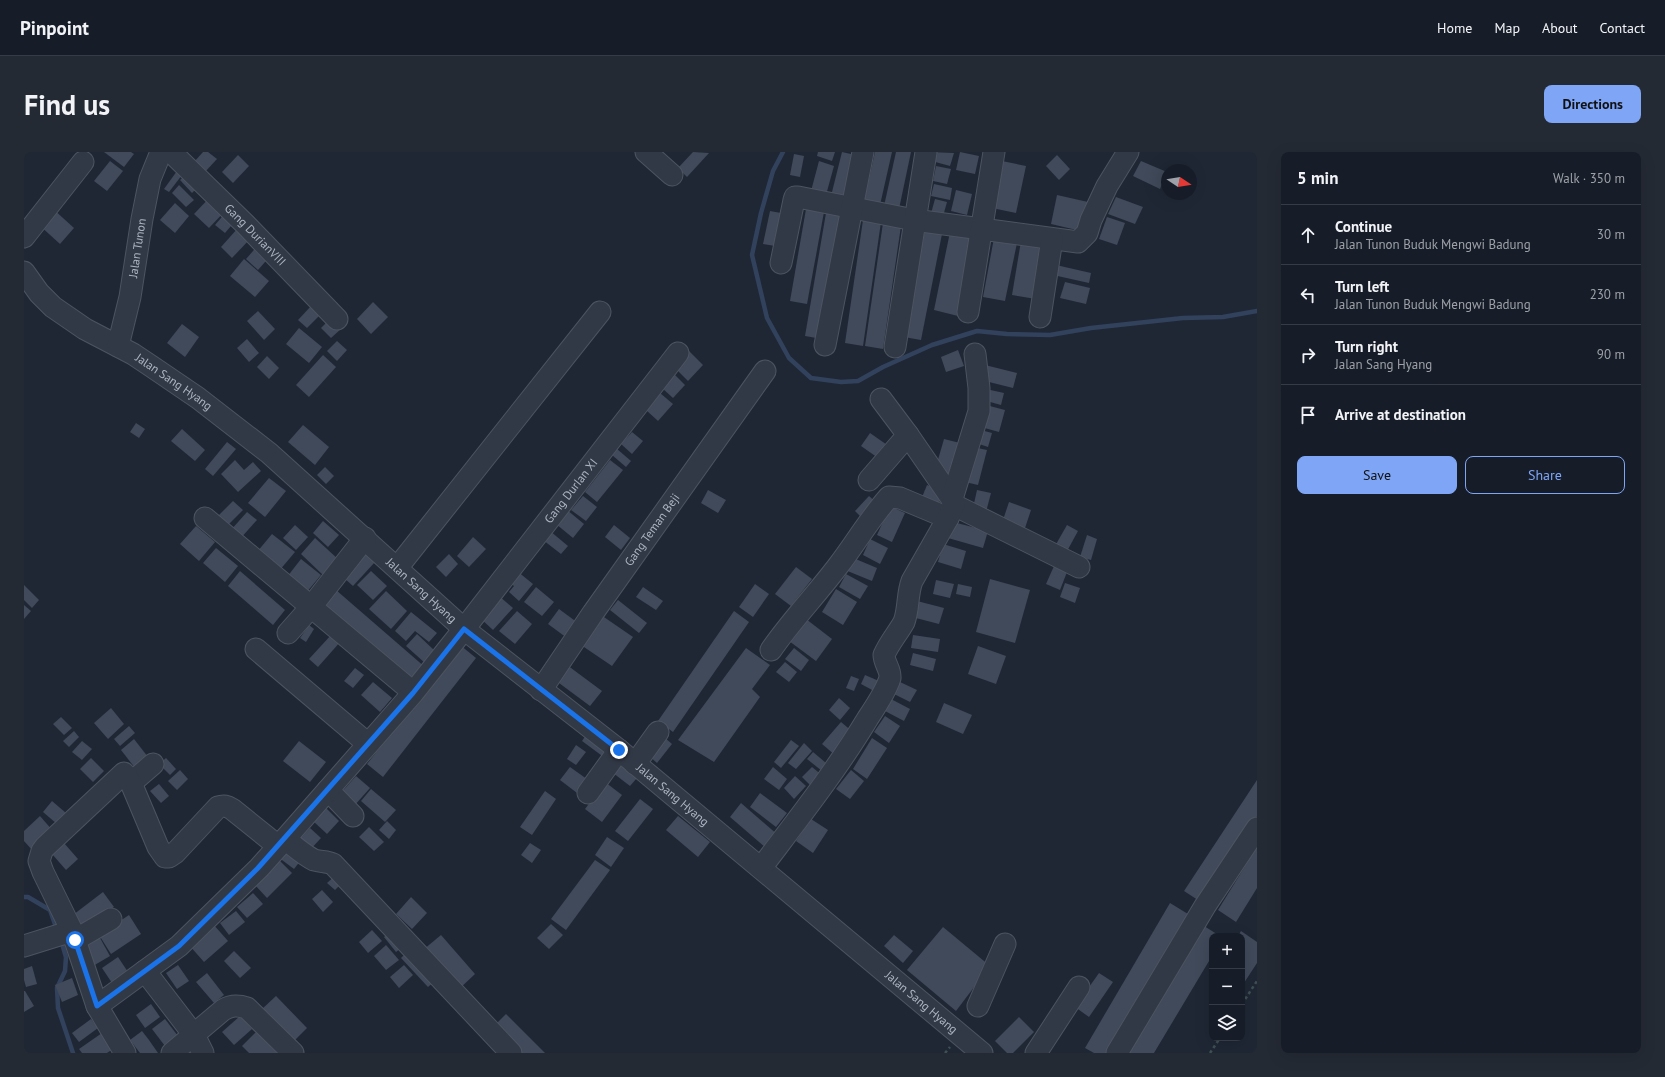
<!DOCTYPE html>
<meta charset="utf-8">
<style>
:root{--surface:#171d28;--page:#242a34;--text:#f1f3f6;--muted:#9ea2a8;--line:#363b45;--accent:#7ea5f6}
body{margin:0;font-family:"PT Sans",sans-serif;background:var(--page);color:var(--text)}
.controls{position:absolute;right:12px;bottom:12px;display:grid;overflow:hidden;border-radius:8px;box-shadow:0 4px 16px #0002}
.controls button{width:36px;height:36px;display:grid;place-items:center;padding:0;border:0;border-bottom:1px solid var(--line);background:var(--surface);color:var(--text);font:20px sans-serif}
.compass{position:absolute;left:1137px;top:12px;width:36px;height:36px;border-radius:50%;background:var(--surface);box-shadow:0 4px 16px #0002;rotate:102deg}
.stop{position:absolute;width:12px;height:12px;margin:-9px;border:3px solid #1a73e8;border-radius:50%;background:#fff}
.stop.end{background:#1a73e8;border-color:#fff;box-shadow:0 1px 4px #0008}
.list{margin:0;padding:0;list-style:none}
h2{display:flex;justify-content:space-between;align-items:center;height:52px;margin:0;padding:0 16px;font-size:17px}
h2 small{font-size:13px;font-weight:400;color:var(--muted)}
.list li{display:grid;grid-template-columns:26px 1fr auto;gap:12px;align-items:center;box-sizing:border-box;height:60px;padding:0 16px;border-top:1px solid var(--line)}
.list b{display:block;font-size:15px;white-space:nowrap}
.list p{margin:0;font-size:13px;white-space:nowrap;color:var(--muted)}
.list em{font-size:13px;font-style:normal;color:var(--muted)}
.actions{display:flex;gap:8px;padding:12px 16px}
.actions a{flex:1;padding:9px 0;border:1px solid var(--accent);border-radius:8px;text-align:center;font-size:14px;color:var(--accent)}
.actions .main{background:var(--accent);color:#111}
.icon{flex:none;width:22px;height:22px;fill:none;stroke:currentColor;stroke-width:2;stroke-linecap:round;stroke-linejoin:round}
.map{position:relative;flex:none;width:1233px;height:901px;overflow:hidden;border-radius:8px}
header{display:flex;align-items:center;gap:24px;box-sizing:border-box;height:56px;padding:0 20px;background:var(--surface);border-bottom:1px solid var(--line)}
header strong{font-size:19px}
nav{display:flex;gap:22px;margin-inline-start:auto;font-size:14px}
.intro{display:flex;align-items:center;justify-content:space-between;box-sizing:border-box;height:96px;padding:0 24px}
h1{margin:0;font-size:28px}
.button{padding:10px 18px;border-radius:8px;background:var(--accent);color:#111;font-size:14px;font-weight:700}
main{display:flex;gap:24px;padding:0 24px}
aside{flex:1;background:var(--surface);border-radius:8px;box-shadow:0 4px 16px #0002}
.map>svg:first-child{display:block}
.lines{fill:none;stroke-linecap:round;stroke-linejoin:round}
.stream{stroke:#32425c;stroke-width:4.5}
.building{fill:#404a5a}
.minor-casing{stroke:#4d5461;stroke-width:23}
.path{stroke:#3e5054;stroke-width:2.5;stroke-dasharray:3 3;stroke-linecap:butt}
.minor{stroke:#323946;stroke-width:21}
.route{stroke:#1a73e8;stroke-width:5}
.labels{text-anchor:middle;stroke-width:3;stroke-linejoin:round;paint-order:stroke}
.street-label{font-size:12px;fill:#acb4c3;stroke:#181e2a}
</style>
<header>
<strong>Pinpoint</strong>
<nav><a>Home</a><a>Map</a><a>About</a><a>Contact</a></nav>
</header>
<div class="intro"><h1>Find us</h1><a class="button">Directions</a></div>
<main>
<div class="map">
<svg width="1233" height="901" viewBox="0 0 1233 901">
<rect width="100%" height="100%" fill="#1f2735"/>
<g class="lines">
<g class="stream">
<path d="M759,0L749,19L737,61L728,103L743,166L765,206L787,226L817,230L834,229L859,215L908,193L953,179L983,182L1026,183L1067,176L1159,166L1199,165L1233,159"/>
<path d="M0,745H4L26,758L33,778"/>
<path d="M37,788L42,805L41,819L33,836L34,856L49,901"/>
</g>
</g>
<g class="building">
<path d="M80,0H107L110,2L100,15Z"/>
<path d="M179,0H184L193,7L181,20L170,10Z"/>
<path d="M669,0L685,1L663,25L654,16Z"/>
<path d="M794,0H811L808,9L793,4Z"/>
<path d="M818,0L836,4L825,48L807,44Z"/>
<path d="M851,0H868L856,53L840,50Z"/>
<path d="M872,0H887L875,57L860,54Z"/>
<path d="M906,0L930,1L926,14L904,8Z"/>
<path d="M936,0L955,4L951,22L932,18Z"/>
<path d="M770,2L780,4L776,25L766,23Z"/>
<path d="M214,3L225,14L209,31L198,20Z"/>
<path d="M1033,3L1046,17L1035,28L1022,14Z"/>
<path d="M86,9L99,19L83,39L70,29Z"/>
<path d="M795,9L810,14L802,43L787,39Z"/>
<path d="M978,9L1002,14L992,61L968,56Z"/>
<path d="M1117,9L1143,20L1136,37L1109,24Z"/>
<path d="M912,14L927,17L923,32L909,29Z"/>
<path d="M153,19L158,23L145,40L140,37Z"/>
<path d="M162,23L173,36L168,41L156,28Z"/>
<path d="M910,32L928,36L926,48L907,44Z"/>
<path d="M155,33L170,48L162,55L148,41Z"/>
<path d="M932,38L948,42L943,63L927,59Z"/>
<path d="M188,43L203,57L185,76L170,62Z"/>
<path d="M1033,43L1064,50L1057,79L1027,72Z"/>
<path d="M1092,45L1119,55L1111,72L1084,62Z"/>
<path d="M911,47L923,50L918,68L906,65Z"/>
<path d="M151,51L165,64L151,81L136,68Z"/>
<path d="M28,56L50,76L36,92L14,72Z"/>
<path d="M782,57L800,60L783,152L766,149Z"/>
<path d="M203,59L213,67L201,81L191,73Z"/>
<path d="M746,59L757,61L751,94L739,92Z"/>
<path d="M802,61L819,64L798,187L781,184Z"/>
<path d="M1083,65L1101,71L1093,93L1075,87Z"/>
<path d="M839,68L857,70L839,194L821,191Z"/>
<path d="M859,71L877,74L859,197L841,194Z"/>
<path d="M214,76L226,87L208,106L197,95Z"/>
<path d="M901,78L918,82L897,188L880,185Z"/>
<path d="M926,80L951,86L934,164L910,158Z"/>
<path d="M970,86L993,91L981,149L959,145Z"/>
<path d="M997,89L1021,93L1012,147L988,143Z"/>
<path d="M236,91L248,102L234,118L222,107Z"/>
<path d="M220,107L245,129L231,145L206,124Z"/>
<path d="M1032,113L1067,121L1065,131L1029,123Z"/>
<path d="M1041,130L1066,136L1062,152L1036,146Z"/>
<path d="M349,150L364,165L347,182L333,167Z"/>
<path d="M288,153L297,162L283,176L274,168Z"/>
<path d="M234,159L251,177L240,188L223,169Z"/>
<path d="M306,167L317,177L307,186L297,176Z"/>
<path d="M158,172L175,185L161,205L143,191Z"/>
<path d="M275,176L298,195L285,211L262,192Z"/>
<path d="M223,187L235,201L225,210L213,196Z"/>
<path d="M313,189L323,198L313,209L303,199Z"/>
<path d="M664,198L679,213L664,229L649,214Z"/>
<path d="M934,198L940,214L922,220L917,205Z"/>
<path d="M299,203L312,215L285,245L272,233Z"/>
<path d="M243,204L255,216L245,227L233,215Z"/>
<path d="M961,213L993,221L989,236L957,228Z"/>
<path d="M651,223L661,233L649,246L638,236Z"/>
<path d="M962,237L980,241L977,253L959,248Z"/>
<path d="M636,241L649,252L634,269L622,258Z"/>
<path d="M962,253L981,258L975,280L957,275Z"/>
<path d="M112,271L121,277L115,286L106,280Z"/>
<path d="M279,273L305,295L291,313L264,290Z"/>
<path d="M158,277L181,298L171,309L147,289Z"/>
<path d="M953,277L968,281L964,295L949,290Z"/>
<path d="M608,280L619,289L608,302L597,292Z"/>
<path d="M846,281L866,295L857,308L837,294Z"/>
<path d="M920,287L936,291L926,322L911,318Z"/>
<path d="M203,290L212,297L189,324L181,317Z"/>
<path d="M949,295L963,298L954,333L941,330Z"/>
<path d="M593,297L607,309L602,315L588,303Z"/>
<path d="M211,308L220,318L229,310L237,319L214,340L197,322Z"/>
<path d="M586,308L599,318L573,350L561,340Z"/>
<path d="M301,315L310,324L302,332L293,323Z"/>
<path d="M245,326L262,339L241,365L224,351Z"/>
<path d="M903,333L920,339L913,356L896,350Z"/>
<path d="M684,338L702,348L694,361L677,351Z"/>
<path d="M953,338L967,341L962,360L949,356Z"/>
<path d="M559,344L573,355L562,369L547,358Z"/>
<path d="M845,344L855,353L841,369L831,359Z"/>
<path d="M209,349L219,358L201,376L191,367Z"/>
<path d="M985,350L1007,358L1000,379L978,371Z"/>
<path d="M866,354L881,361L868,390L853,383Z"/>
<path d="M543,358L560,372L549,386L532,372Z"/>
<path d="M223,360L233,368L216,387L206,379Z"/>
<path d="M299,369L315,383L304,395L289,381Z"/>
<path d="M929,370L964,379L959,396L924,386Z"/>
<path d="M271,373L284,385L272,398L259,386Z"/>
<path d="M590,373L606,386L597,398L581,385Z"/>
<path d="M1043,373L1054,379L1042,401L1031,394Z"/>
<path d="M172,374L191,390L175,409L156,392Z"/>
<path d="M526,379L544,394L537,402L519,388Z"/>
<path d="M248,382L271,400L255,419L233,400Z"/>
<path d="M1063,383L1073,387L1067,408L1056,405Z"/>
<path d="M449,385L462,397L445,415L433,404Z"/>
<path d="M291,386L315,408L300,424L277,402Z"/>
<path d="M846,387L864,396L856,412L839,403Z"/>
<path d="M919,392L942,399L937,417L914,410Z"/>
<path d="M192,396L214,414L201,430L179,411Z"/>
<path d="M342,402L351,410L329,434L320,426Z"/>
<path d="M425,402L434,412L422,425L412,415Z"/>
<path d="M827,405L853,416L848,429L821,418Z"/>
<path d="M277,407L297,423L282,441L263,425Z"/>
<path d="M1030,414L1043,420L1036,438L1022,432Z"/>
<path d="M772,415L788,427L767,454L751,442Z"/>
<path d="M216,419L261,458L249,473L204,434Z"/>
<path d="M347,419L363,434L349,448L333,433Z"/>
<path d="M493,419L509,432L495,449L485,440L490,434L485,430Z"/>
<path d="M822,422L844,434L836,447L815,435Z"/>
<path d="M966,427L1006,438L991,491L952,480Z"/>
<path d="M912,428L930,432L926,446L909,442Z"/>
<path d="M1041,431L1056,436L1051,451L1036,445Z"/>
<path d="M731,432L745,442L729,465L715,455Z"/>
<path d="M934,432L948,435L946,445L932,442Z"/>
<path d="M0,433L15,448L8,456L0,448Z"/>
<path d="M512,435L530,450L518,464L500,450Z"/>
<path d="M619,435L639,449L632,458L612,445Z"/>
<path d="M812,437L833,450L819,473L798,460Z"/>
<path d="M312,438L402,516L389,531L299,453Z"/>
<path d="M362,439L383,459L367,477L345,457Z"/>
<path d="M475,444L489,456L469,478L456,466Z"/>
<path d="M594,448L623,471L615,481L586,458Z"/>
<path d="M893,449L920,456L915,472L888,465Z"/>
<path d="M0,453L7,459L0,467Z"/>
<path d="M535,457L554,471L543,486L524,472Z"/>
<path d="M493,459L508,472L491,492L475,479Z"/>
<path d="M710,459L725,470L649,580L634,569Z"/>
<path d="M387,460L413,481L405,490L391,479L382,489L371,479Z"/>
<path d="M577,463L609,485L588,514L557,493Z"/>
<path d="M782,467L808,487L792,509L765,489Z"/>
<path d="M285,473L290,477L282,490L276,486Z"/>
<path d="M308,482L317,489L294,515L285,507Z"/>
<path d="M393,482L411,499L401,511L382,494Z"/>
<path d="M889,483L916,487L914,500L887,496Z"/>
<path d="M436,493L452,506L359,625L343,612Z"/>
<path d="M954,494L982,504L972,532L944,522Z"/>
<path d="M722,496L746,513L728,537L736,545L690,610L654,588Z"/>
<path d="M770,496L785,508L777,519L761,507Z"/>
<path d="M889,501L912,507L909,519L886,513Z"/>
<path d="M761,510L773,520L765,530L752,520Z"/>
<path d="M543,513L578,539L566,554L531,528Z"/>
<path d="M331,516L340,523L329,536L320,529Z"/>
<path d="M841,523L855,529L850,539L837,532Z"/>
<path d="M827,524L835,527L830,539L822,536Z"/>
<path d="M349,530L368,546L356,560L337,543Z"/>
<path d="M876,530L893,538L886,550L870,542Z"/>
<path d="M815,546L826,556L816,568L805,558Z"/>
<path d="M867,547L886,557L880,569L861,559Z"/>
<path d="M920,551L948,563L939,582L912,570Z"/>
<path d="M87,556L100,572L84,587L70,571Z"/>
<path d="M861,564L876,574L865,591L850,580Z"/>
<path d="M37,565L48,576L40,583L29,572Z"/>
<path d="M817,570L830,581L811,603L798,592Z"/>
<path d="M105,574L111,581L96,594L90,587Z"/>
<path d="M50,579L55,585L45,595L39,589Z"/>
<path d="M564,580L587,597L581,606L558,589Z"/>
<path d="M640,585L648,592L633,611L624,603Z"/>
<path d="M848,586L863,596L843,627L829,617Z"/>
<path d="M110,587L124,605L111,616L97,598Z"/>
<path d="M767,588L775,594L757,616L750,610Z"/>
<path d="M58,589L68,597L58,608L48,600Z"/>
<path d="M275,589L302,610L286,630L259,609Z"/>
<path d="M780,591L788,599L772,617L764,611Z"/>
<path d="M552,593L562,600L552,613L543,607Z"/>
<path d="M789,600L808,616L803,623L783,607Z"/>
<path d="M67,606L80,619L69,630L56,617Z"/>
<path d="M142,606L152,617L146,623L135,612Z"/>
<path d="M595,612L613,626L606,634L589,621Z"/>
<path d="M546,615L567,630L557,644L536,628Z"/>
<path d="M749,615L763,627L755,638L740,627Z"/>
<path d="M788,615L799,624L789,636L778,625Z"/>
<path d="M156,618L164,627L153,638L144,629Z"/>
<path d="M827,618L840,629L826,647L812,637Z"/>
<path d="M332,624L346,636L330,654L316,642Z"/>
<path d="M771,624L782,634L770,647L760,636Z"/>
<path d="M1233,628V664L1177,750L1160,739Z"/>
<path d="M581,630L598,643L578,670L561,657Z"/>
<path d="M135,632L145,644L137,651L126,639Z"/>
<path d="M347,637L372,658L361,670L337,649Z"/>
<path d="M521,639L532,647L508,683L496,675Z"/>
<path d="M736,641L763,661L752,675L726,655Z"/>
<path d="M616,647L629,657L604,689L591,679Z"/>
<path d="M28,649L42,661L33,672L19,660Z"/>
<path d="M717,651L754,683L742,696L706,665Z"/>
<path d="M301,655L315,669L303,682L289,669Z"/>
<path d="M16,664L29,679L9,699L0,689V679Z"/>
<path d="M654,664L686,690L674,705L642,678Z"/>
<path d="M787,667L804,678L789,701L772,689Z"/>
<path d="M363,669L372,678L365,687L355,678Z"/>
<path d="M345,675L360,690L350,699L335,685Z"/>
<path d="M286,676L297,686L285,699L274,689Z"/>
<path d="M583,685L600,696L587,715L571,703Z"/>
<path d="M40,691L54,707L42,718L28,702Z"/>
<path d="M506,691L517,698L508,711L497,703Z"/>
<path d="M262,695L277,708L270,717L254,705Z"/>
<path d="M1233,695V736L1212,770L1194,758Z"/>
<path d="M571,708L586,718L542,778L527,767Z"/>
<path d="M256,709L268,721L243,746L231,733Z"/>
<path d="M314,721L321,728L311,738L303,731Z"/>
<path d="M298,738L309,750L299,760L288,747Z"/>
<path d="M79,740L90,755L55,780L45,766Z"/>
<path d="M229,741L239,752L223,766L213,755Z"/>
<path d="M387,745L403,761L388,777L372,762Z"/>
<path d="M1146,751L1164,762L1082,901H1070L1061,896Z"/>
<path d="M212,759L221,770L205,783L196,771Z"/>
<path d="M105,763L117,782L87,802L75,783Z"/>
<path d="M189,772L204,789L180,810L165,793Z"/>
<path d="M527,772L539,783L525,797L513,786Z"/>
<path d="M1180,774L1196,784H1188V804L1130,901H1104Z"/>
<path d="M919,775L966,814L932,859L883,818Z"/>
<path d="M348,778L358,789L344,801L335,790Z"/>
<path d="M369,778L381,793L372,800L360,785Z"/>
<path d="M1217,779L1233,790V811L1218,834V784H1214Z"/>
<path d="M417,783L451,822L434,838L399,798Z"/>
<path d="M870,783L889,799L879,811L860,794Z"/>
<path d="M76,786L86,804L69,814L60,796Z"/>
<path d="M362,793L375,808L362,818L350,804Z"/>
<path d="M210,799L227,816L216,826L200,809Z"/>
<path d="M384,799L412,828L404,835L377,806Z"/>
<path d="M94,805L104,820L88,831L78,816Z"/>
<path d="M154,813L165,829L153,837L142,821Z"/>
<path d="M380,813L389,823L375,836L366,825Z"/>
<path d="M8,814L13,832L2,835L0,828V817Z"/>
<path d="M183,821L200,843L190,851L172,830Z"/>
<path d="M1075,821L1089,830L1065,865L1051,855Z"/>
<path d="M48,826L54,843L38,850L31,833Z"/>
<path d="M0,839H1L10,854L0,860Z"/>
<path d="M252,844L283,876L269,890L237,858Z"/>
<path d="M127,852L136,865L121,876L112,863Z"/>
<path d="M482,862L521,901H494L469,875Z"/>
<path d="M216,864L228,877L210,893L198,880Z"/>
<path d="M995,865L1010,880L989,901H983L971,889Z"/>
<path d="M67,867L74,876L55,890L48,881Z"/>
<path d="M141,867L157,888L144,898L128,877Z"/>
<path d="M118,879L125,888L134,901H116L106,888Z"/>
<path d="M232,880L253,901H225L218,894Z"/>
<path d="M78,881L89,897L83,901H58L55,897Z"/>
</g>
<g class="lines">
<g class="minor-casing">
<g id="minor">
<path id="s1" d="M147,0L221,72L313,167"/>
<path d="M622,0L648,23"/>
<path d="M0,85L59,10"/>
<path d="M757,111L770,48L771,45H774L890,68L1054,90L1063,81L1067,68L1083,34L1104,0"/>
<path id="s2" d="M0,120L15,141L29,155L61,177L109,202L127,214L174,246L245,301L440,477L595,598L958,901"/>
<path d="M944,160L970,0"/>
<path d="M1016,165L1028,87"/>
<path d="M801,193L839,0"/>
<path id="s3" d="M94,194L106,145L118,67L126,27L137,0"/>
<path d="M871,195L902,0"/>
<path d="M857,247L884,283"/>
<path d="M845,328L884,283L928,347"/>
<path d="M930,353L1055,415"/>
<path d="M181,366L384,536"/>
<path d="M373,416L576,160"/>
<path d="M264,481L287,455L341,386"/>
<path d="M232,497L344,592"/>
<path d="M747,498C767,469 792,443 814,414C831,392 846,366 865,345L876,346L924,366"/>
<path id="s4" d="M517,538L569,461L741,219"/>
<path d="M611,612L634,580"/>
<path d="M107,631L129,612"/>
<path d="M304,638L329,664"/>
<path d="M564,641L595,598"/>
<path d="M261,687C270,694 280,703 290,708C297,710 303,709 309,712L487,901"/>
<path id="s5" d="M254,694L208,657C203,654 200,653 194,655L151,701L145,705H141L134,695L107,631L100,621L21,695L18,699L15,709L19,720L48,779L73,854L155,794L235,716L261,687L389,541L440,477L654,201"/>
<path d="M737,716C774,667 812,619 844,566C850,557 863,536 866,526C867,518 860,511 860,503C865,491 874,481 880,470C885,457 883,442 888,429L924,366L930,353L928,347L955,259V236L951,202"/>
<path d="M51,788L87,767"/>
<path d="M0,794L48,779"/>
<path d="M121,819L170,883L179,901"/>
<path d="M73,854L101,901"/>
<path d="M954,854L981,792"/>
<path d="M148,901L199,858C207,853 214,853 223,856L269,901"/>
<path d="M1012,901L1055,835"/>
<path d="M1093,901L1181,754L1233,676"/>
</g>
</g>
<g class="path">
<path d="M1218,852L1233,829"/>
<path d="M921,901L926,895"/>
<path d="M1186,901L1196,886"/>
</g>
<use href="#minor" class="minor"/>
</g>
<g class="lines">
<path class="route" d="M51,788L73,854L155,794L234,716L389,541L440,477L595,598"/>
</g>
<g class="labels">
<g class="street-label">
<text dy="4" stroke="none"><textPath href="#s1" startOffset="118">Gang DurianVIII</textPath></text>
<text dy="4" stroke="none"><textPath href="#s3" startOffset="100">Jalan Tunon</textPath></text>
<text dy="4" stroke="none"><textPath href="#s2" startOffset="188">Jalan Sang Hyang</textPath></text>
<text dy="4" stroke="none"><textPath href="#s5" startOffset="1225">Gang DurIan XI</textPath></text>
<text dy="4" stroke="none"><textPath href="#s4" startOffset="195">Gang Teman Beji</textPath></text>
<text dy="4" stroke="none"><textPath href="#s2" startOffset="512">Jalan Sang Hyang</textPath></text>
<text dy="4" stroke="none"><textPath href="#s2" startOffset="836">Jalan Sang Hyang</textPath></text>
<text dy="4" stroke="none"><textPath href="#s2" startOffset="1160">Jalan Sang Hyang</textPath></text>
</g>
</g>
</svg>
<div class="controls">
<button>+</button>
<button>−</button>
<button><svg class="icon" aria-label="layers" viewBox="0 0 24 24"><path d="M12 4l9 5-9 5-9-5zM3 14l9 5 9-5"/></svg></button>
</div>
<svg class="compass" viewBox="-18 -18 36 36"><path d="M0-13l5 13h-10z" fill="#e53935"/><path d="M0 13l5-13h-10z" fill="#9ea2a8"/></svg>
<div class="stop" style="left:51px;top:788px"></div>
<div class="stop end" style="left:595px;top:598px"></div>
</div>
<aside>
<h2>5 min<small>Walk · 350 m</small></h2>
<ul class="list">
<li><svg class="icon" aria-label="ahead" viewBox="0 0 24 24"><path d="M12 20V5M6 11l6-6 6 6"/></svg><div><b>Continue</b><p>Jalan Tunon Buduk Mengwi Badung</p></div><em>30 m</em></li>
<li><svg class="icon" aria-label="left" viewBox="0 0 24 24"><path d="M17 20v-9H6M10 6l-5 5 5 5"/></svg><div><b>Turn left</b><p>Jalan Tunon Buduk Mengwi Badung</p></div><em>230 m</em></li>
<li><svg class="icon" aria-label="right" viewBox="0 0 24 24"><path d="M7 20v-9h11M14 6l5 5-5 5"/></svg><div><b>Turn right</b><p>Jalan Sang Hyang</p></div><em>90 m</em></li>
<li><svg class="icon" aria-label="arrive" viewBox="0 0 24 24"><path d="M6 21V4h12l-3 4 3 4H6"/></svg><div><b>Arrive at destination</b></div></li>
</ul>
<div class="actions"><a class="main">Save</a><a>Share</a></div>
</aside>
</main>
